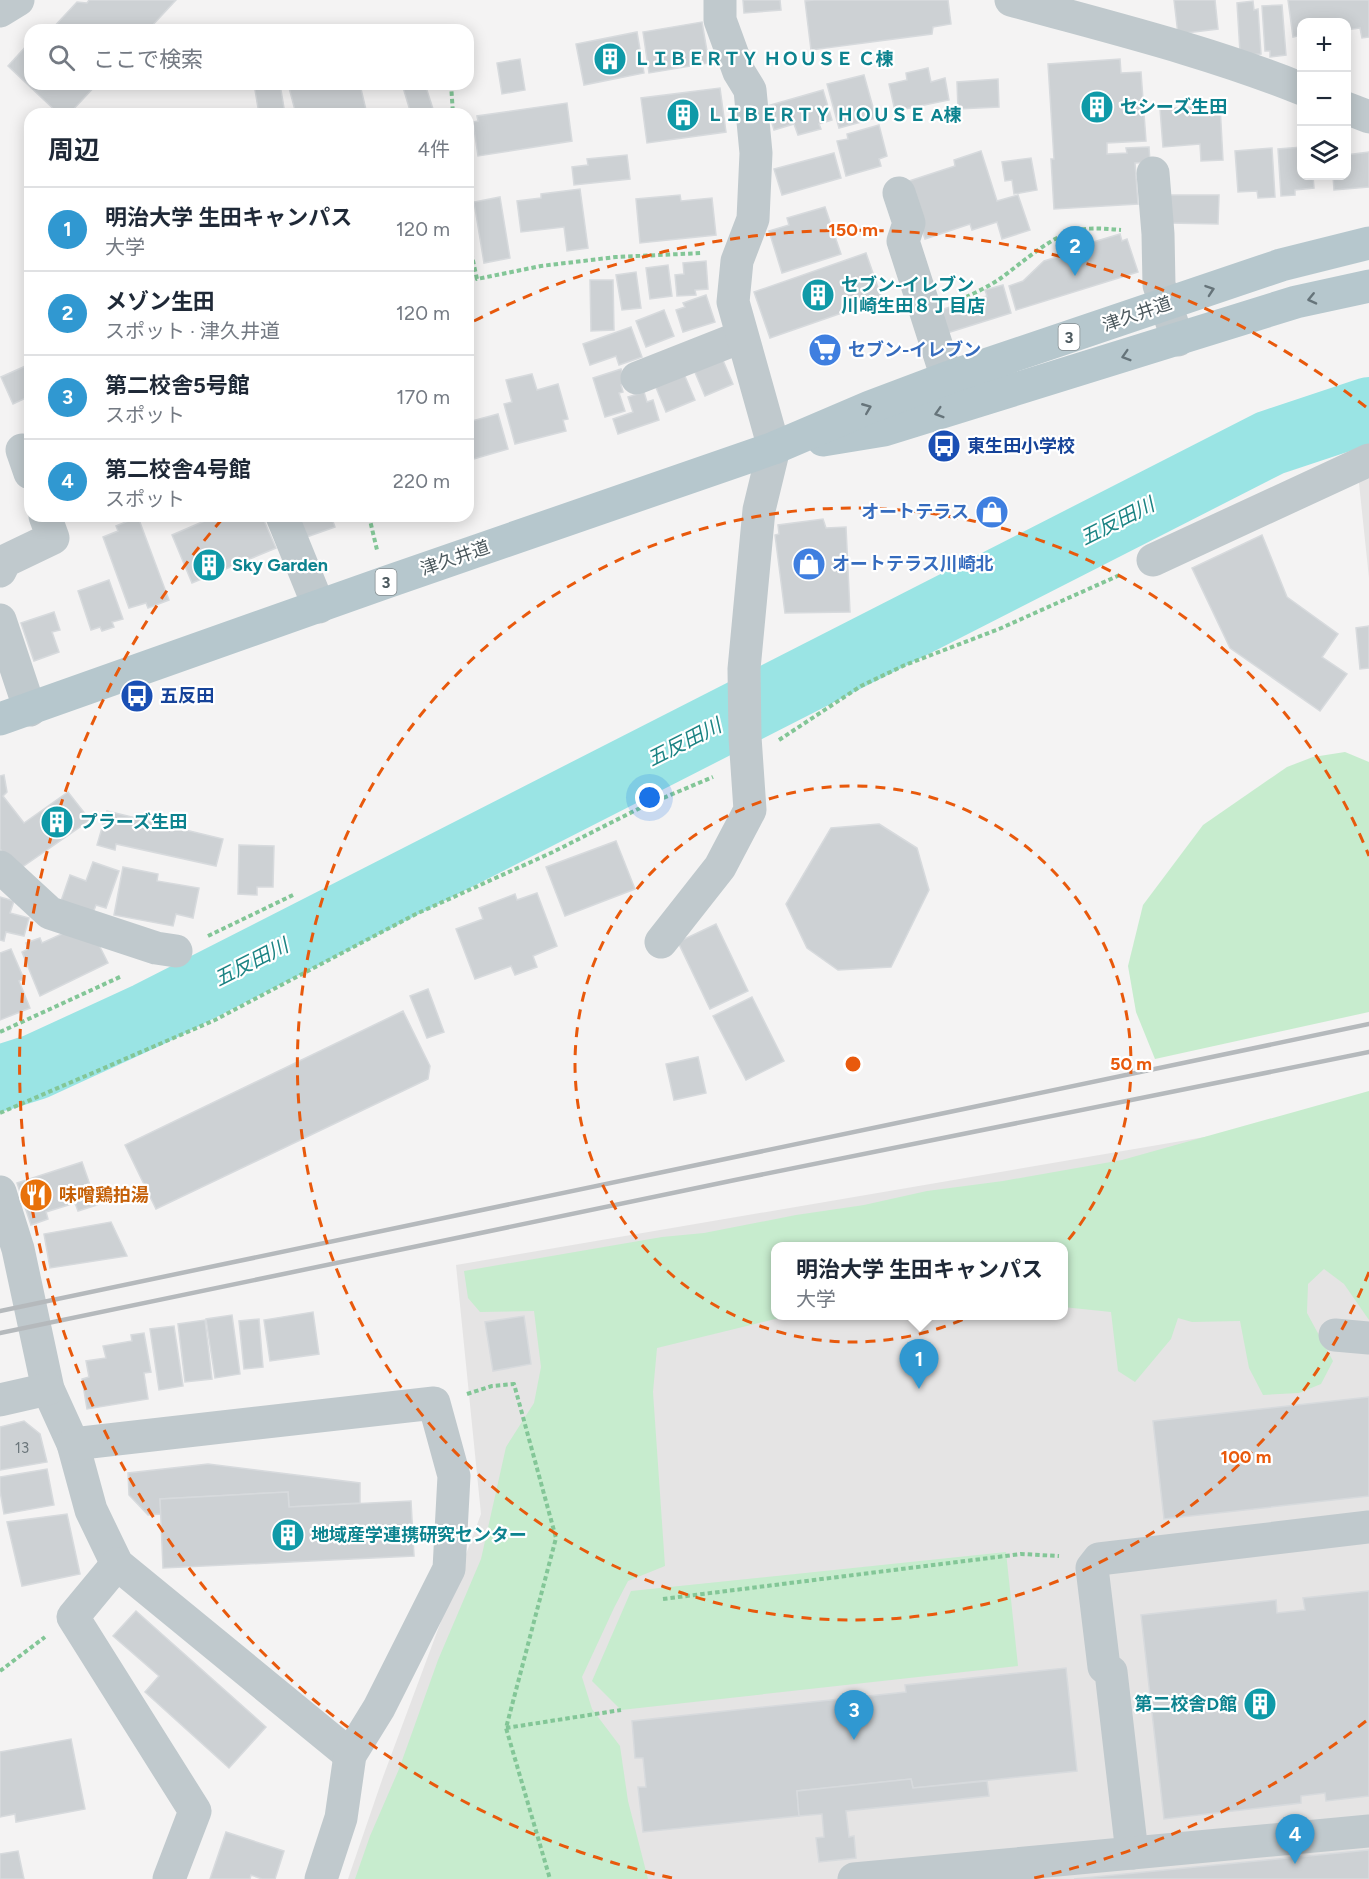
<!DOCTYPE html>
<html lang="ja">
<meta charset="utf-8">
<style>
:root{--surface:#fff;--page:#f2f2f3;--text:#1f2937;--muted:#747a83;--line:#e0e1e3;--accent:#3098d1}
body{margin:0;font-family:Figtree,"Noto Sans JP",sans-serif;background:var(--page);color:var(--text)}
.controls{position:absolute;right:18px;top:18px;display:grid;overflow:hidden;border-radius:12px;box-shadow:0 3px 15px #0003}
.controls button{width:54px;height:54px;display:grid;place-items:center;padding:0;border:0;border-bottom:2px solid var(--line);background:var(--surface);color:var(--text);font:30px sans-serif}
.you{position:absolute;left:650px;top:798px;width:21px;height:21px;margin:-15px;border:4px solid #fff;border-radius:50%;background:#1a73e8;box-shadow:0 0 0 9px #1a73e833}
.badge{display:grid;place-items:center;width:39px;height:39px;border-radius:50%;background:var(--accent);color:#fff;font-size:20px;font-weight:700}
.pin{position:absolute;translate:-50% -50px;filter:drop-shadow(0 2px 3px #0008)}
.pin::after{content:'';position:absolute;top:32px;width:21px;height:18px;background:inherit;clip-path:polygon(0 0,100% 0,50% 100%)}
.popup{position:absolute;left:771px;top:1242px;width:297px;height:78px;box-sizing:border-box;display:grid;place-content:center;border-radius:12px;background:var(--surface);filter:drop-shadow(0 2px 4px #0005);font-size:20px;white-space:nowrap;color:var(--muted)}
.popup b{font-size:22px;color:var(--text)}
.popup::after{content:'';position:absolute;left:50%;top:100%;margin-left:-12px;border:12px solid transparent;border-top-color:var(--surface)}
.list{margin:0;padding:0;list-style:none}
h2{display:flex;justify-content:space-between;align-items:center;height:78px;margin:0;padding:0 24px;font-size:26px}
h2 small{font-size:20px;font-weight:400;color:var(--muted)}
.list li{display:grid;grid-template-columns:39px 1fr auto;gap:18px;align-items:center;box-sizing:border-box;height:84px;padding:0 24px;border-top:2px solid var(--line)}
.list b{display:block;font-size:22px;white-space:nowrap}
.list p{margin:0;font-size:20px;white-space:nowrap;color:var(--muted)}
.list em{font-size:20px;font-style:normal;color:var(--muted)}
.icon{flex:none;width:33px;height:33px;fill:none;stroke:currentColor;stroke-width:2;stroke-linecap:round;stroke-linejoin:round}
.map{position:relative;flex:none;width:1369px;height:1879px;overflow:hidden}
.search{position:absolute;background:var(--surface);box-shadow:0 3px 15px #0003;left:24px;top:24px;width:450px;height:66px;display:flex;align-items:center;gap:15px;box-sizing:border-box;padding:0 21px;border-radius:18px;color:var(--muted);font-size:22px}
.panel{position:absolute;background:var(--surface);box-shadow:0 3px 15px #0003;left:24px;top:108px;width:450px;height:414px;border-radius:18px}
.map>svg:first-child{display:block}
.education{fill:#e5e4e4;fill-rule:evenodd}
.green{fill:#c7ecce}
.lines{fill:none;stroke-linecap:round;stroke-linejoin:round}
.river{stroke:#9ae4e4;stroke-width:66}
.building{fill:#cdd1d4;stroke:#d7dadd;stroke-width:1.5}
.path{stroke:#83c697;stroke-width:4;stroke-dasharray:4.5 3;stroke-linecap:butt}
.minor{stroke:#c0c9cd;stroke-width:33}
.major{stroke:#b6c7cd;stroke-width:33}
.rail{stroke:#b5b9bc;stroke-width:4.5}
.oneway{stroke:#66747a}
.ring{fill:none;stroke:#e8590c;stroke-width:3;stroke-dasharray:10 8}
.labels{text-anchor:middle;stroke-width:4.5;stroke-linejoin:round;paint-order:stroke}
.number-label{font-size:15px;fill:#6c777c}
.shield{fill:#fff;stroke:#828b8e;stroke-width:1.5}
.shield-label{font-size:16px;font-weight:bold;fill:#4c595e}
.culture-label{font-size:18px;font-weight:bold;fill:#0d838f;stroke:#fff;text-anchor:start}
.street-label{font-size:18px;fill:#4c595e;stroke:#fff}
.shop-label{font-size:18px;font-weight:bold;fill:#366cbe;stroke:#fff;text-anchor:start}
.transit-label{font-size:18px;font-weight:bold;fill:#164399;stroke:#fff;text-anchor:start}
.food-label{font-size:18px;font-weight:bold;fill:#c56008;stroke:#fff;text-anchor:start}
.water-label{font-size:20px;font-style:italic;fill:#1b8383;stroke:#fff}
.centre{fill:#e8590c;stroke:#fff;stroke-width:3}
.ring-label{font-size:18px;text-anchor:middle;font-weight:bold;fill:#e8590c;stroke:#fff;stroke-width:4.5;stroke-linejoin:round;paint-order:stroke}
</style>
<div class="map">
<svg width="1369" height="1879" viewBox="0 0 1369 1879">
<rect width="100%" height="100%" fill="#f4f3f3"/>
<g class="education">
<path d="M1369,468V578L1358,474Z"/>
<path d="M1369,1109V1879H348L383,1777L481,1514L456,1265ZM775,1246H1063V1316H775Z"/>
</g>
<g class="green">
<path d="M1345,752L1369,762V1012L1155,1059L1136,1012L1128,966L1143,905L1203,825L1287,767L1313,757Z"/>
<path d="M1369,1091V1320L1344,1284L1324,1269L1308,1284L1307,1313L1333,1361L1321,1384L1299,1393L1263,1395L1249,1368L1240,1321L1192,1322L1178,1318L1171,1339L1135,1382L1118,1371L1111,1312L1063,1307V1246H775V1316H788L657,1348L653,1392L665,1566L628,1581L614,1608L582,1677L592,1709L620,1746L628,1801L648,1879H355L370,1836L399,1769L438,1660L481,1559L506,1447L534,1403L541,1367L534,1311L480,1312L468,1298L464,1271L662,1237L704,1233L796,1215L864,1205L927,1191L1003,1181L1122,1160Z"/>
<path d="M1006,1552L1018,1666L621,1710L592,1681L631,1591Z"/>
</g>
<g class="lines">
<path class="river" d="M0,1078L35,1067L148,1015L1270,443L1369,410"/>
</g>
<g class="building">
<path d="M89,0H176L148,30H51L77,2L87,3Z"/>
<path d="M743,0H780L781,10L744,13Z"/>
<path d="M814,0H948L951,24L933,27L932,34L811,50L805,1Z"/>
<path d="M1174,0H1215L1218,29L1178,34Z"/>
<path d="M1288,0H1369V37L1362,38L1360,28L1346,30V22H1302V35L1293,37Z"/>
<path d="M1253,1L1254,10L1258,9L1261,54L1247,55L1240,52L1237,3Z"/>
<path d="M1282,5L1286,55L1270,57V51H1265L1262,6Z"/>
<path d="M702,22L709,63L649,73L643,32Z"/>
<path d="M369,25L371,30H351Z"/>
<path d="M637,32L644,73L584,85L576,44Z"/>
<path d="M30,42V84H97L69,114H59L8,66Z"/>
<path d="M520,59L525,90L502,94L497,63Z"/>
<path d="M1120,59L1121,73L1141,72L1146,141L1107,143V154L1127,153L1126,148L1149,147L1150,162L1135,163L1138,204L1054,209L1051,159H1054L1048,64Z"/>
<path d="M928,68L931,82L945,78L949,100L895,111L889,84L907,80L906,73Z"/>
<path d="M864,75L876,118L839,128L827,84Z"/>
<path d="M998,79L999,107L958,109L957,82Z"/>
<path d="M254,84H280L285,114H259Z"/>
<path d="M288,84H381L361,89L367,114H348L347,110L332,114H296Z"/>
<path d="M402,84H425L434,112L411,114Z"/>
<path d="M720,88L726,132L647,143L641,98Z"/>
<path d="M823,90L832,120L819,124L821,129L798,135L794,124L774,130L767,106Z"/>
<path d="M567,103L572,141L478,156L473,122L478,121L477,116Z"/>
<path d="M1220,105L1223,160L1201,161L1200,144L1163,147L1160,109Z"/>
<path d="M879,125L887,156L879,159L881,166L846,176L837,141L848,139L847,134Z"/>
<path d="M1302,147V176H1313L1314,188L1295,190V195L1281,196L1278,149Z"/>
<path d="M1272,148L1275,197L1258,198L1257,191L1238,192L1235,151Z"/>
<path d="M981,151L997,201L1018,195L1030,230L1002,239L997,222L972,230L970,224L925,239L906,182L955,166L954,160Z"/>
<path d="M1369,152V187L1334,190L1333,176H1346V155Z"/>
<path d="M834,153L841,178L782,195L774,169Z"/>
<path d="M627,155L630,179L574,185L572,167L588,165L587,159Z"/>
<path d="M1031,158L1037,190L1014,194L1012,180L1005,181L1002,162Z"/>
<path d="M580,189L588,248L567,251L564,227L521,232L517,201L541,198V194Z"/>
<path d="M680,195L681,201L712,198L716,235L640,243L636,199Z"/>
<path d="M1170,195H1219L1218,224L1169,223Z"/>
<path d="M500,197L510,258L484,263L474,202Z"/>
<path d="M825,207L841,254L782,273L769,231L789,225L787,218Z"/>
<path d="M1087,234L1090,243L1120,234L1122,241L1127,239L1138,272L1016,310L1009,286L1023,281L1044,261L1070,253L1066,240Z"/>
<path d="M866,253L882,299L770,338L754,292Z"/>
<path d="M706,261L708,289L695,290L696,295L677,296L675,275L684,274L683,263Z"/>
<path d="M668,265L672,296L650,299L646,268Z"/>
<path d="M636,272L641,308L622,310L616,275Z"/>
<path d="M590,280H613L614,330L591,331Z"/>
<path d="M1003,285L1011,313L947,333L940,310L987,296L985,290Z"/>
<path d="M706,295L715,322L683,332L676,310L685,307L683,303Z"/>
<path d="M664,310L674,336L646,347L636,321Z"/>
<path d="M631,327L642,357L619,365L616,356L590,365L583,344Z"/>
<path d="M722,358L733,384L705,396L694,370Z"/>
<path d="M30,364V396L13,404L1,377Z"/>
<path d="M621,369L626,383L621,385L623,392L619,393L625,411L605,417L593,378Z"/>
<path d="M532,374L537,390L558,384L568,419L563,420L566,431L515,444L504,404L512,402L506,380Z"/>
<path d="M684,374L695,400L666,412L655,385Z"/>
<path d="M644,392L647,402L653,400L659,420L618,434L613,419L633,412L628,397Z"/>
<path d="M468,400L473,415L468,416Z"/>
<path d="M498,414L508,449L470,460L468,453V422Z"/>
<path d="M216,516H262L276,548L192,583L172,535Z"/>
<path d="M293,516H331L335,527L301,539Z"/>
<path d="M138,517L169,600L148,608L146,603L129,608L103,537L118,531L116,526Z"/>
<path d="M823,519L826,528L846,527L850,612L785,613L775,535L779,534L778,525Z"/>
<path d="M1262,535L1287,597L1338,634L1322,657L1347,674L1320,711L1230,648L1192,568Z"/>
<path d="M109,580L123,619L112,622L114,627L102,631L100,627L91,630L78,591Z"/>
<path d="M54,612L60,630L52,632L59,652L34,661L21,623Z"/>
<path d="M1369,626V668L1360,669L1356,628Z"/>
<path d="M4,775L7,792L3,796L24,823L68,792L90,820L18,870L0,849V776Z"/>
<path d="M107,811L223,839L216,866L116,844L115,850L97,845Z"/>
<path d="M879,824L917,848L929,890L891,967L838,970L807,948L786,904L831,828Z"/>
<path d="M616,841L635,889L565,916L546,867Z"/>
<path d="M239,845L274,846L273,887H257V895L238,894Z"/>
<path d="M93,862L119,871L106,908L96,905L93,913L61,901L70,875L86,881Z"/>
<path d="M123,867L158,874L157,881L199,888L193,918L176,914L173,926L114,915Z"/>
<path d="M537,893L557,946L533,956L537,967L515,975L511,966L475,979L456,929L483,919L479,908L515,894L517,900Z"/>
<path d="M0,897L14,901L10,913L29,918L24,936L6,932L4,941L0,940Z"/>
<path d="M716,924L748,991L710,1009L678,942Z"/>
<path d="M66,932L99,945L108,963L40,996L22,952L28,949L26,943L40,938L42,943Z"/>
<path d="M11,949L24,979L19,981L30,1008L0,1020V953Z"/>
<path d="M428,989L444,1032L427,1038L410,996Z"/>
<path d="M752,997L784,1061L746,1080L713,1016Z"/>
<path d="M403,1011L430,1066L428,1079L156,1209L125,1145Z"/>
<path d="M698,1057L706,1093L674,1100L666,1064Z"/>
<path d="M82,1162L97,1205L78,1211L75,1203L46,1212L48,1219L31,1225L17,1183Z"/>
<path d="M111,1222L127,1256L50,1268L44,1234Z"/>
<path d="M313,1312L319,1354L270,1361L264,1320Z"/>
<path d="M232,1315L240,1374L215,1378L206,1319Z"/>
<path d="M524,1316L531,1364L493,1371L485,1322Z"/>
<path d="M259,1319L263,1367L244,1369L239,1321Z"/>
<path d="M205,1320L212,1379L185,1382L178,1324Z"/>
<path d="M174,1326L183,1386L159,1390L150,1329Z"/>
<path d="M144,1333L151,1372L144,1373L148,1399L87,1409L82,1379L89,1377L86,1361L106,1358L103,1346L132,1341L131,1335Z"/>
<path d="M1369,1397V1496L1164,1519L1153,1421Z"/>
<path d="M24,1421L40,1434L47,1462L0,1470V1427Z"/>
<path d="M208,1464L360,1483V1503L289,1507L288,1492L160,1499L161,1514L148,1515L129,1495L128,1473Z"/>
<path d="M47,1469L54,1505L4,1514L0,1491V1477Z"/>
<path d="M288,1492L289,1507L411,1501L414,1556L163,1568L160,1499Z"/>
<path d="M67,1514L80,1574L22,1586L7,1522Z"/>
<path d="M1369,1591V1796L1326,1801L1325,1793L1301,1796V1803L1164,1819L1141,1615L1276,1600L1277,1613L1305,1610L1303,1598Z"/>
<path d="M136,1611L266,1727L229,1768L145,1692L159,1676L113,1636Z"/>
<path d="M1066,1668L1077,1771L913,1788L911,1779L797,1791L799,1816L643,1832L638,1787H646L643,1758H635L632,1721L906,1692L905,1685Z"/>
<path d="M71,1739L85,1809L16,1822L15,1814L0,1817V1752Z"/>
<path d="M911,1779L913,1788L987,1781L989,1796L846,1811L849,1837L854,1836L856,1858L819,1862L816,1838L824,1837L822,1814L799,1816L797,1791Z"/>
<path d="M226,1832L284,1851L275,1879H262L251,1875L250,1879H210Z"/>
<path d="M1369,1850V1879H1074Z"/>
<path d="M18,1851L24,1879H0V1854Z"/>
</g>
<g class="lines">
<g class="path">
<path d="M451,84L453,114"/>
<path d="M468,238L477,279L541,266L616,257L702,253"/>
<path d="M959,300C973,294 988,287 1001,278C1022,263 1053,234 1079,230C1093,227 1107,229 1121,230"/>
<path d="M369,516L377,550"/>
<path d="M779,740L861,686L905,665L999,629L1122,574"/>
<path d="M208,936L293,895"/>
<path d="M0,1032L122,976"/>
<path d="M0,1113L215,1020L416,914L553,852L644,806L713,777"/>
<path d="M467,1394L492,1386L514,1384L556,1538L506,1728L550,1879"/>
<path d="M663,1599L1021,1554L1059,1556"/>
<path d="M0,1671L45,1637"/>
<path d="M506,1728L621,1710"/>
</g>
<g class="minor">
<path d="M1011,0C1108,27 1208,51 1302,89"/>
<path d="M0,11L18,0"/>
<path d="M1346,108L1369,117"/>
<path d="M1153,173L1158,234L1159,285L1178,340"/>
<path d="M899,193L909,223L903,241L947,378"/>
<path d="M637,378L741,337"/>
<path d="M22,450L30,473"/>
<path d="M282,516L319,607"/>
<path d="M1153,560L1369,460"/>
<path d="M0,571L5,561L53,538L45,516"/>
<path d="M0,620L30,710"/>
<path d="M0,867L50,913L156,948L176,951"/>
<path d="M661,942L720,867L750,810L745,737L744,669L759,510L774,448L733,302L737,261L753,219L756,153L750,90L739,72L720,20V0"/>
<path d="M0,1192L18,1249L48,1389L73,1444L91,1510L117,1564L350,1755"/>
<path d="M1335,1335L1369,1338"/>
<path d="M0,1400L48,1389"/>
<path d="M73,1444L434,1403L454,1476L449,1569L379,1708L350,1755L341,1818L321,1879"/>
<path d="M117,1564L73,1617L195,1811L169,1879"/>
<path d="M1132,1853L1111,1672L1104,1667L1092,1568L1099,1559L1369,1527"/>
<path d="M854,1879L1369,1831"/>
</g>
<g class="major">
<path d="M823,440L884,430L1296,302L1369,286"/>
<path d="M0,719L384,583L774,448L870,407L947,378L1281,265L1369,243"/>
</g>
<g class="rail">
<path d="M0,1311L1369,1024"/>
<path d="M0,1333L735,1180L1369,1052"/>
</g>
</g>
<defs><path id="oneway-chevron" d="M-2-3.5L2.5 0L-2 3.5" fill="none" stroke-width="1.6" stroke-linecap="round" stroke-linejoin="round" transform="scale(1.5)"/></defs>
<g class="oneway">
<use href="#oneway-chevron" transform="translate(1210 290) rotate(-19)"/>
<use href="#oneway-chevron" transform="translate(1312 299) rotate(167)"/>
<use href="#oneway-chevron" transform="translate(1126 356) rotate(163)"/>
<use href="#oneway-chevron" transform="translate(867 408) rotate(-22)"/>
<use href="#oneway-chevron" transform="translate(939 413) rotate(163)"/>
</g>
<g class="ring">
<circle cx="853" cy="1064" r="278"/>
<path d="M1369 1272A556 556 0 1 1 1369 856"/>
<path d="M1366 1721A834 834 0 0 1 1034 1878M672 1878A834 834 0 0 1 224 517M474 321A834 834 0 0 1 1366 407"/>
</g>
<defs>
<g id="building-disc" transform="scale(1.725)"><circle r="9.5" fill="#0f9aa8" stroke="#fff"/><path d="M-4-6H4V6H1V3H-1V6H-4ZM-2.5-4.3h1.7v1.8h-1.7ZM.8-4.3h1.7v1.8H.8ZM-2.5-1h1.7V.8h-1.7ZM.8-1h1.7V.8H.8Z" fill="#fff"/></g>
<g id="supermarket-disc" transform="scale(1.725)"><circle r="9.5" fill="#3f7fe0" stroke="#fff"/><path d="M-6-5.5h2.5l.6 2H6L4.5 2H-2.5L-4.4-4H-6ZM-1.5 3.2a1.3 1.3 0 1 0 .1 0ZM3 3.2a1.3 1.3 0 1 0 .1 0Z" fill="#fff"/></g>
<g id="bus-disc" transform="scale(1.725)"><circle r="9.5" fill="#1a4fb4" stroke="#fff"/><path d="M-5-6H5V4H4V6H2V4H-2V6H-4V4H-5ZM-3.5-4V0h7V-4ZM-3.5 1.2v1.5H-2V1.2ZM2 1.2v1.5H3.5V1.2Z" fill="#fff"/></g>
<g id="shop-disc" transform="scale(1.725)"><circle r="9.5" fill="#3f7fe0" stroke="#fff"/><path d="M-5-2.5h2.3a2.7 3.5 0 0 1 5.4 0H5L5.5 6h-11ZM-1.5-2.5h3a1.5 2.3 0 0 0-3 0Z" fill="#fff"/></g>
<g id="restaurant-disc" transform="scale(1.725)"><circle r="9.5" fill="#e8710a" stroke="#fff"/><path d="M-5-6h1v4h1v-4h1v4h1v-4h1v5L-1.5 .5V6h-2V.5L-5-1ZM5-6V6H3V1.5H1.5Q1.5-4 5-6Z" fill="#fff"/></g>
</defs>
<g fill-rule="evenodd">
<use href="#building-disc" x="610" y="59"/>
<use href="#building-disc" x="1097" y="107"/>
<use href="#building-disc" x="683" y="115"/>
<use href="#building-disc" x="818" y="295"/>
<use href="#supermarket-disc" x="825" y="350"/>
<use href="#bus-disc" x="944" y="446"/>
<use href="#shop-disc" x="992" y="512"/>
<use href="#shop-disc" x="809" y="564"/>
<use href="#building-disc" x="209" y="565"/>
<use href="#bus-disc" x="137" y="696"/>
<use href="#building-disc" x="57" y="822"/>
<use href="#restaurant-disc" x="36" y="1195"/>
<use href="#building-disc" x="288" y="1535"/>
<use href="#building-disc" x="1260" y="1704"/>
</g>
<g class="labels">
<g class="number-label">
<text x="22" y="1453">13</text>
</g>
<g class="shield">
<rect x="1058.5" y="324" width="21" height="26" rx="4.5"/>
<rect x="375.5" y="569" width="21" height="26" rx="4.5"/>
</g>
<g class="shield-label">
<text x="1069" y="343">3</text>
<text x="386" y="588">3</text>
</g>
<g class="culture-label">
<text x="633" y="65">ＬＩＢＥＲＴＹ ＨＯＵＳＥ Ｃ棟</text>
<text x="1120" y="113">セシーズ生田</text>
<text x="706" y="121">ＬＩＢＥＲＴＹ ＨＯＵＳＥ A棟</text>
<text x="841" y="291">セブン-イレブン<tspan x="841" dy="21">川崎生田８丁目店</tspan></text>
<text x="232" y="571">Sky Garden</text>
<text x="80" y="828">プラーズ生田</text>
<text x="311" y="1541">地域産学連携研究センター</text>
<text x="1237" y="1710" text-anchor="end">第二校舎D館</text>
</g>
<g class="street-label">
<text transform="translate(1137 314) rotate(-19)" y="6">津久井道</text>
<text transform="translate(455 558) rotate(-19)" y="6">津久井道</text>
</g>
<g class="shop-label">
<text x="848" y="356">セブン-イレブン</text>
<text x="969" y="518" text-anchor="end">オートテラス</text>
<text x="832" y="570">オートテラス川崎北</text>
</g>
<g class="transit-label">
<text x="967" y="452">東生田小学校</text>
<text x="160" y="702">五反田</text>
</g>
<g class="food-label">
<text x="59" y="1201">味噌鶏拍湯</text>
</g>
<g class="water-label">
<text transform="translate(1117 521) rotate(-27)" y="7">五反田川</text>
<text transform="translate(684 742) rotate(-27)" y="7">五反田川</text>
<text transform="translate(251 962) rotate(-27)" y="7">五反田川</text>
</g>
</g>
<circle cx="853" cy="1064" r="9" class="centre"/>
<g class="ring-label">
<text x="853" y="236">150 m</text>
<text x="1131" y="1070">50 m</text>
<text x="1246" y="1463">100 m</text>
</g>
</svg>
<div class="controls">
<button>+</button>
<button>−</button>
<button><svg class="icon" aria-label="layers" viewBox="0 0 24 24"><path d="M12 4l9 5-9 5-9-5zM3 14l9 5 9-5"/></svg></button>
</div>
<div class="you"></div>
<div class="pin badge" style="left:919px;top:1389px">1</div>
<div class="popup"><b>明治大学 生田キャンパス</b>大学</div>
<div class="pin badge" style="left:1075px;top:276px">2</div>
<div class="pin badge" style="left:854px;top:1740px">3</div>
<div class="pin badge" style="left:1295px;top:1864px">4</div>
<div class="search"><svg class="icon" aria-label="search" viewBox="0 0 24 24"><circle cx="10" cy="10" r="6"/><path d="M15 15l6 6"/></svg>ここで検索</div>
<section class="panel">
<h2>周辺<small>4件</small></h2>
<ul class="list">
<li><span class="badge">1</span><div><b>明治大学 生田キャンパス</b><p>大学</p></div><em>120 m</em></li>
<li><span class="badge">2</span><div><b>メゾン生田</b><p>スポット · 津久井道</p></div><em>120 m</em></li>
<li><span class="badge">3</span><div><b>第二校舎5号館</b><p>スポット</p></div><em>170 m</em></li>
<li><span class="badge">4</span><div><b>第二校舎4号館</b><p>スポット</p></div><em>220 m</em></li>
</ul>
</section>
</div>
